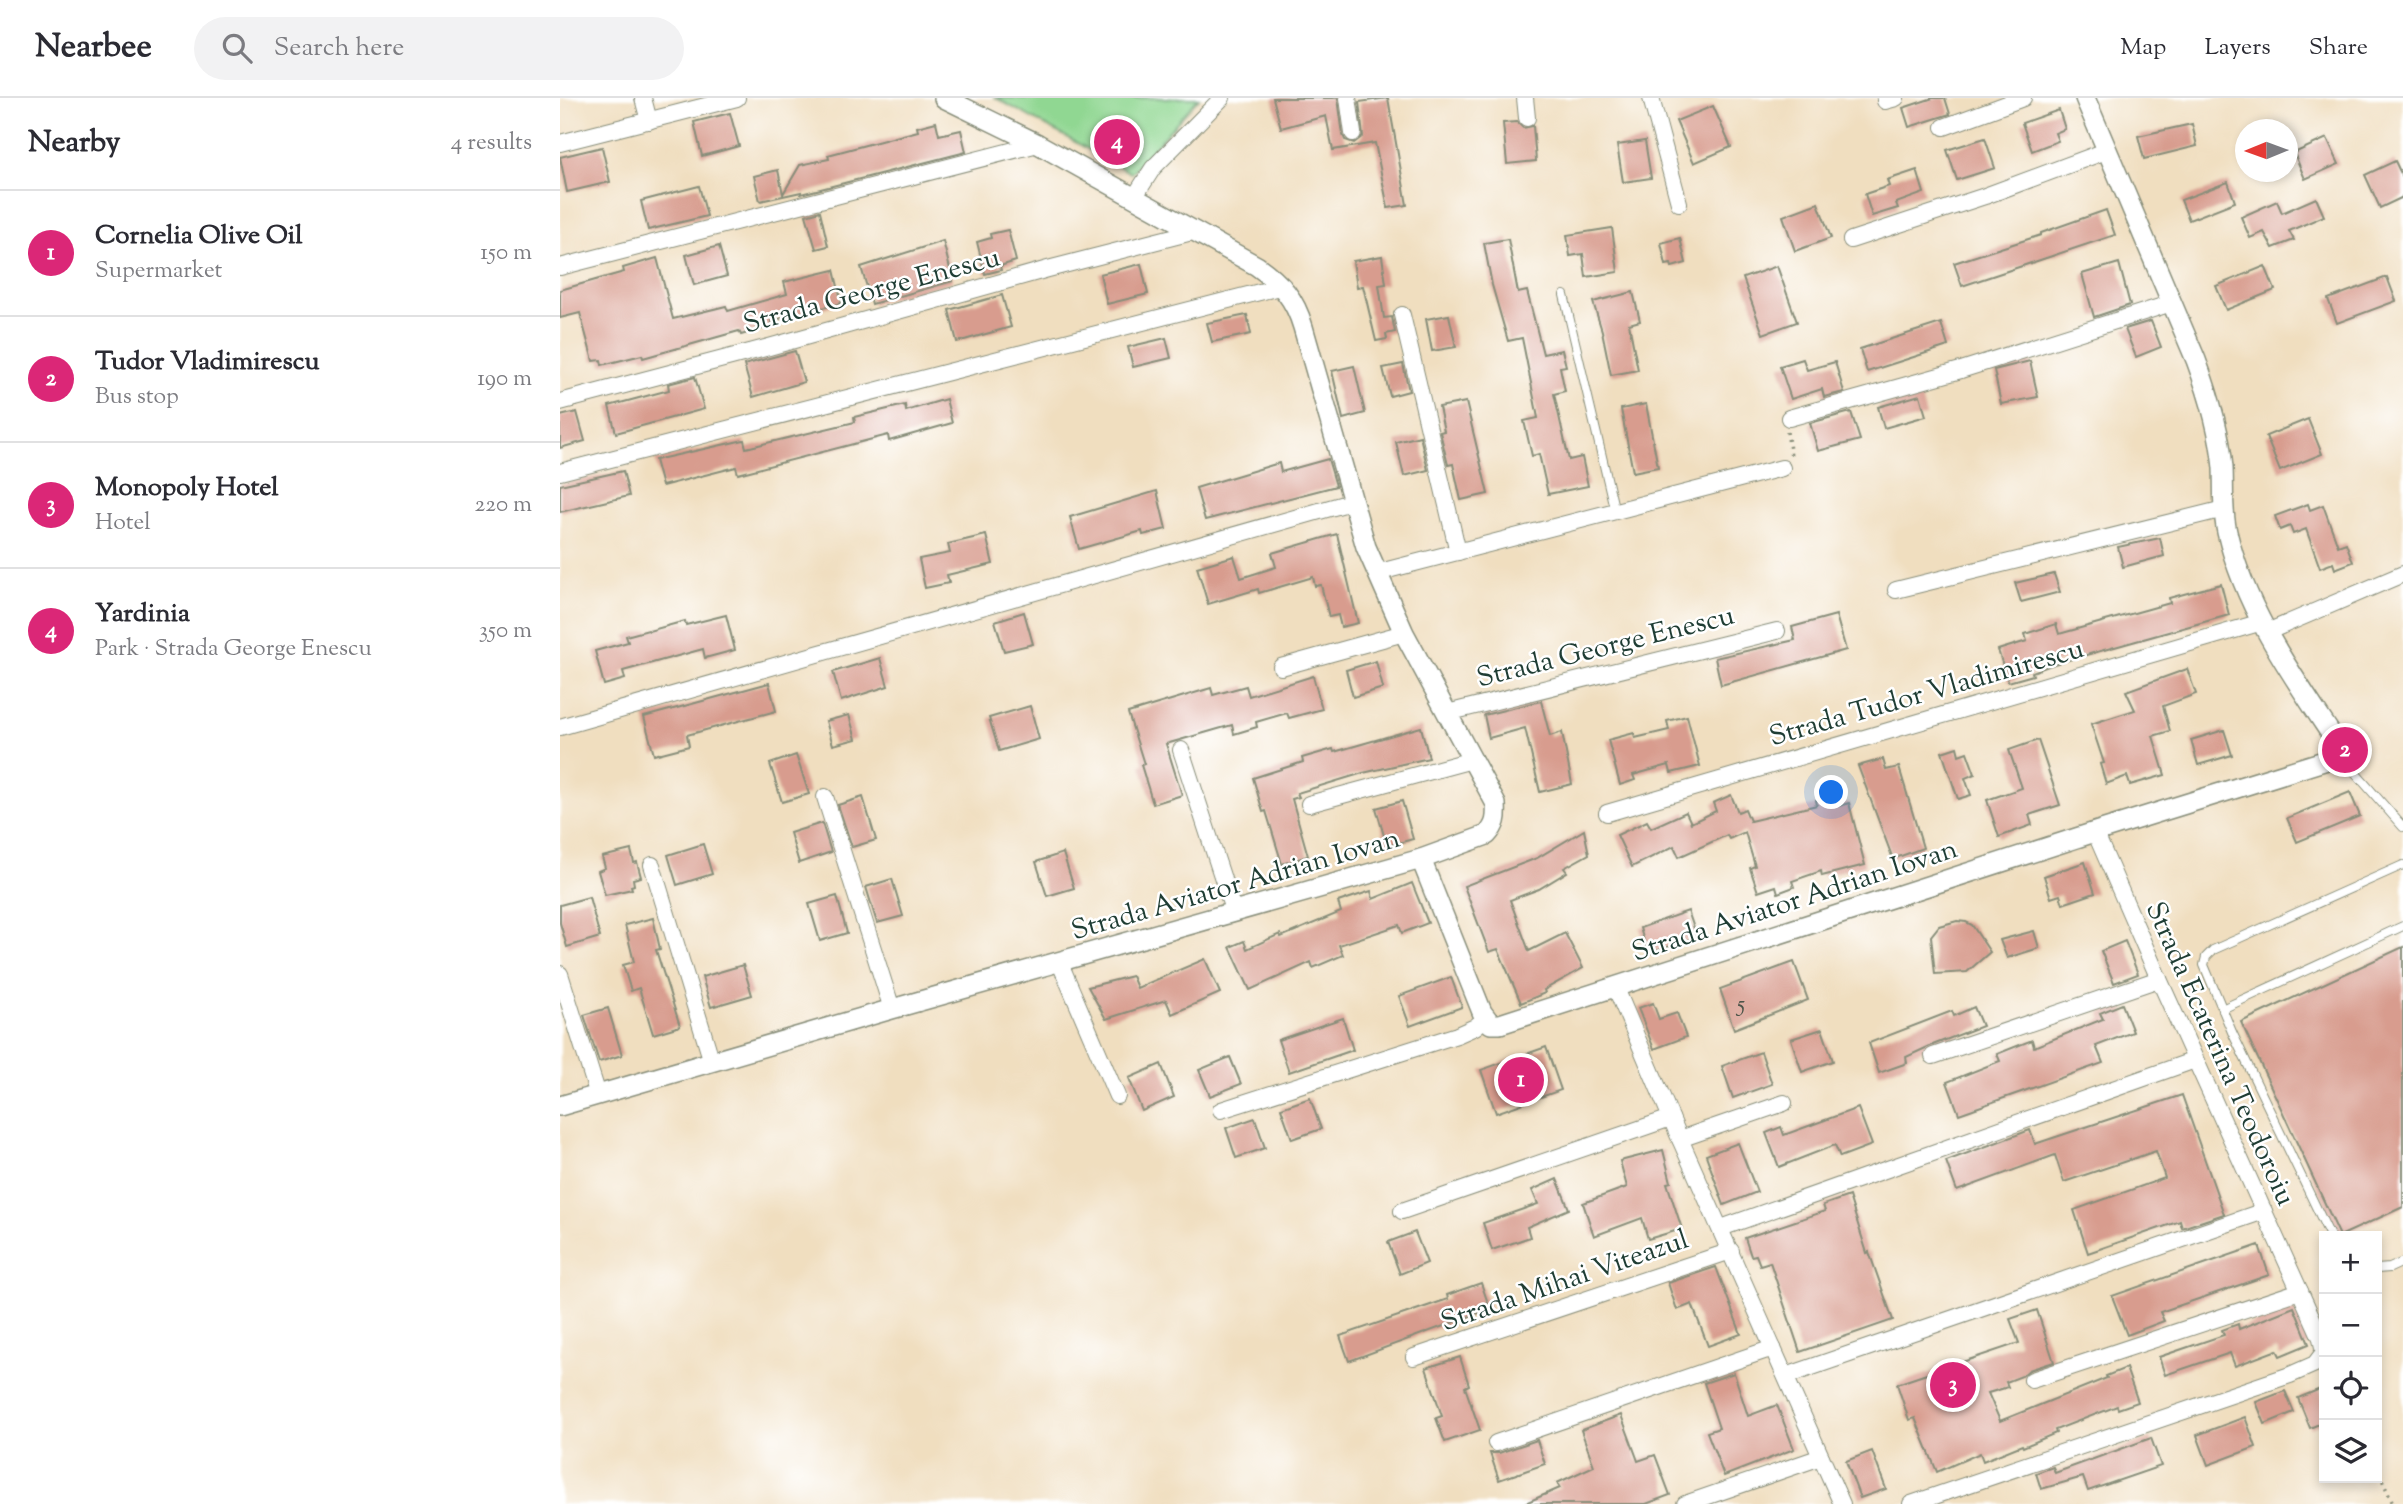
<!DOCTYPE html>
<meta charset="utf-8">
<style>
:root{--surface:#fff;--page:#f2f2f3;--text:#2b2b33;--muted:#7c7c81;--line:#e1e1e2;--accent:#db2777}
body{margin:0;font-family:"Sorts Mill Goudy",serif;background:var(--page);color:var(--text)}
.controls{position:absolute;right:21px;bottom:21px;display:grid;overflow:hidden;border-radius:0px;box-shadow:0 4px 10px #0003}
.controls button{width:63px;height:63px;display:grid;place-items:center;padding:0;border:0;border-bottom:2px solid var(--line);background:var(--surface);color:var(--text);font:35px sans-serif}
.compass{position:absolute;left:1675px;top:21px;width:63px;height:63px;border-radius:50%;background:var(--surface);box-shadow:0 4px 10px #0003;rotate:269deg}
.you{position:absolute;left:1272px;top:695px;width:24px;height:24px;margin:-18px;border:5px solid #fff;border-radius:50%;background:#1a73e8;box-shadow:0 0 0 10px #1a73e833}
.badge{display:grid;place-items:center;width:46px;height:46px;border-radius:50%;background:var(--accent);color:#fff;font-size:23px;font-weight:700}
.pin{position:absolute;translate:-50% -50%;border:4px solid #fff;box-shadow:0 2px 7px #0006}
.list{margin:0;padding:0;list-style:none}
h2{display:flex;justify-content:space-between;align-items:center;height:91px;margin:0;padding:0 28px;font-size:30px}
h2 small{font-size:23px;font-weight:400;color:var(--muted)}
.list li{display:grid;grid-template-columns:46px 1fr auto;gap:21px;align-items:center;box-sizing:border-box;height:126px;padding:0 28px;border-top:2px solid var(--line)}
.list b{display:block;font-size:26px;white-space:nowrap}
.list p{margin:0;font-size:23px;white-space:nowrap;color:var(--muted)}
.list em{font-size:23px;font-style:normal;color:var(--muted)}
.icon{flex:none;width:38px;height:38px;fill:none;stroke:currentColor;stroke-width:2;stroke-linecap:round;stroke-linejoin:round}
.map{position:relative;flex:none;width:1843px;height:1406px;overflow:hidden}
header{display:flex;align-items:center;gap:42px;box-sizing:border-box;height:98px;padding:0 35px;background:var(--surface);border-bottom:2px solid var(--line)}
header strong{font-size:33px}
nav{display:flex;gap:38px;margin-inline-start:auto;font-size:24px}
.search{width:490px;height:63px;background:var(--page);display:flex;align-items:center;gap:18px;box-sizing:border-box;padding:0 24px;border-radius:38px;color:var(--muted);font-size:26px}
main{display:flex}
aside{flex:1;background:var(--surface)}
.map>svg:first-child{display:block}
.green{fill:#90d792;stroke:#588a63;stroke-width:2}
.building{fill:#d89c8e}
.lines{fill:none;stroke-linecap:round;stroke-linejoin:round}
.service-casing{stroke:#888e7a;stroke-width:10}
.minor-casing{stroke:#888e7a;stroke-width:18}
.tertiary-casing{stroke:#888e7a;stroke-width:22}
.path{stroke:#888e7a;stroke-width:3.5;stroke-dasharray:2 5;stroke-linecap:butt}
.service{stroke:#fff;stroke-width:8}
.minor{stroke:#fff;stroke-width:16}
.tertiary{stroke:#fff;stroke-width:19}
.labels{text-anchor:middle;stroke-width:5;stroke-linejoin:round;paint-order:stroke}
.number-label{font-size:24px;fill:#4d554a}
.street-label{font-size:28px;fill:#1f3d34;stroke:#fff}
</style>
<header>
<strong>Nearbee</strong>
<div class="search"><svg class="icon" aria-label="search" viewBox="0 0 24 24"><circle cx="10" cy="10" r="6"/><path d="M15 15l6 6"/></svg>Search here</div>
<nav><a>Map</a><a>Layers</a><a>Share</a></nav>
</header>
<main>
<aside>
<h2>Nearby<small>4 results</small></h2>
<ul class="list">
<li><span class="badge">1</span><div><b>Cornelia Olive Oil</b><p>Supermarket</p></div><em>150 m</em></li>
<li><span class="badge">2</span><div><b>Tudor Vladimirescu</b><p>Bus stop</p></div><em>190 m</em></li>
<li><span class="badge">3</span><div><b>Monopoly Hotel</b><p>Hotel</p></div><em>220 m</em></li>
<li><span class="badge">4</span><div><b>Yardinia</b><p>Park · Strada George Enescu</p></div><em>350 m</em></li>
</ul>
</aside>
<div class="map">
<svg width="1843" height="1406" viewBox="0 0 1843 1406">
<rect width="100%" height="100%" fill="#fff"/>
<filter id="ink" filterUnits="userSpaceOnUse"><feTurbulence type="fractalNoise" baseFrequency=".0143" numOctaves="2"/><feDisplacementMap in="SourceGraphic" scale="14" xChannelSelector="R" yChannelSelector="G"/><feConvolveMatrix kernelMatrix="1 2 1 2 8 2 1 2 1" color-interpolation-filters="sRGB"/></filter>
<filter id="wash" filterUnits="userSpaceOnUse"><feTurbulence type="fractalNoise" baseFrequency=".00686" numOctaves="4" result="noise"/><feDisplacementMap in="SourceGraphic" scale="28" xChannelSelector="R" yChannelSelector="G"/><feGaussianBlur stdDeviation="1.57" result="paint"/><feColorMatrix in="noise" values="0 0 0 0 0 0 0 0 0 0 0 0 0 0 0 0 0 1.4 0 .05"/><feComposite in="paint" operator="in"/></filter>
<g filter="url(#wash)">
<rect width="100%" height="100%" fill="#f0debf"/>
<path class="green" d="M436,0H639L571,75Z"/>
<g id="blocks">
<g class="building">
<path d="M713,0H778L783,37L785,42L794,45L803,38L799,4L828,0L847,107L828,110L815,45L773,52L766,18L721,30Z"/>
<path d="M1373,0H1385L1390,16L1349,29L1343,10Z"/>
<path d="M1153,8L1171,49L1134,65L1116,23Z"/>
<path d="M1499,12L1505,31L1495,35L1498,43L1472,53L1462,25Z"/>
<path d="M170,15L179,48L142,58L134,24Z"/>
<path d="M376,24L379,37L401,32L406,54L241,96V94L200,103L194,78L218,72L223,96L240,67L269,61L268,57L358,33L357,29Z"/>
<path d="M957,24L963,30L973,28L976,63L947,66L943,25Z"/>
<path d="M1632,26L1637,48L1584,61L1578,38Z"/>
<path d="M1425,40L1435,70L1397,82L1387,52Z"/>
<path d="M1767,40L1779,66L1745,81L1734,55Z"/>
<path d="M1085,43L1091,80L1063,84L1057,47Z"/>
<path d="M42,49L50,84L7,94L0,59Z"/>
<path d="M1835,63L1843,80V99L1820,110L1805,77Z"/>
<path d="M1357,72L1364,95L1336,105L1338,110L1312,118L1305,96L1329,88L1327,82Z"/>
<path d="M1668,84L1675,104L1629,122L1621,102Z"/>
<path d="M139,88L147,118L88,132L81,103Z"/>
<path d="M1756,100L1764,118L1729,133L1734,142L1713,150L1704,134L1690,140L1681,119L1717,103L1722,115Z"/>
<path d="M1258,105L1271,140L1235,153L1223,118Z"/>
<path d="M1546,112L1555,137L1402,188L1394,165L1481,137V135Z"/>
<path d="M260,113L268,148L256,151L246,117Z"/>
<path d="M1052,130L1058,174L1026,179L1023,156L1010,158L1007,137Z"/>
<path d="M448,132L456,163L440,168L441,172L425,176L417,144L431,140L430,136Z"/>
<path d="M1120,140L1126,165L1112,169L1111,166L1106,167L1101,145Z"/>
<path d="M948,141L958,195L967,193L983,256L1002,252L1006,268L1000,269L1005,293L994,296L1009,362L1022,359L1028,388L988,396L979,356L972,358L964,323L978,320L962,240L948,243L932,187L924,145Z"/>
<path d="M383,143L393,183L312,206L301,169Z"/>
<path d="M159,148L167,178L134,187L126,157Z"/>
<path d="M822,158L826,186L819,187L824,220L832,219L835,234L826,236L827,241L816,243L803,188L797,189L793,163Z"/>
<path d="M97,160L113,221L166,208L168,213L227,196L224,184L274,172L282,205L211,223L212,228L181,237L179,233L83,260L82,257L42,267L41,262L33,263L20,215L0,220V192L64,174L63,170Z"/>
<path d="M1559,165L1570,207L1534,219L1522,176Z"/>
<path d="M581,166L588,196L547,206L540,176Z"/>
<path d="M1217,168L1237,224L1203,236L1183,180Z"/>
<path d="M1705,168L1715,192L1666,212L1656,188Z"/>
<path d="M1827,179L1836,203L1777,225L1768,201Z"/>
<path d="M1073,194L1080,223L1069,226L1078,272L1051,277L1042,233L1033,204Z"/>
<path d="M442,197L451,229L397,244L389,212Z"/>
<path d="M687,217L691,236L652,244L647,225Z"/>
<path d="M889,217L896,249L872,253L866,221Z"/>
<path d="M1591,223L1601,249L1576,259L1565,231Z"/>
<path d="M1381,225L1388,248L1307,274L1300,251Z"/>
<path d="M606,240L611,260L573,269L568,249Z"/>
<path d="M235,253L244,284L193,299L184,267Z"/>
<path d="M1243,261L1247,272L1275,264L1284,294L1264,299L1262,291L1231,301L1220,268Z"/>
<path d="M1470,263L1478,299L1441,306L1434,272Z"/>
<path d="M843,266L849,293L830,298L823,270Z"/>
<path d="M794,268L805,315L783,321L772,273Z"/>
<path d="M135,279L144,311L56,335L49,308L109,292L108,286Z"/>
<path d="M1360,297L1366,318L1324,330L1318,309Z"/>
<path d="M386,301L392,325L329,343L328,337L178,376L176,369L102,388L95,362L184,342L186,350L295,324L294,319L345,307L346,313Z"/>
<path d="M906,304L928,396L901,402L893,366L888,367L880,334L884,333L879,309Z"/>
<path d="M1086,306L1098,369L1073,374L1061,311Z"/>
<path d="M17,314L25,343L0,350V318Z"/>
<path d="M1291,314L1300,342L1258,353L1250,325Z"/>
<path d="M1748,321L1762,356L1720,373L1706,338Z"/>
<path d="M860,338L868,372L844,378L836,344Z"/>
<path d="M768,361L776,388L645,422L636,390L719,365L721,374Z"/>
<path d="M63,373L69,398L0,414V387Z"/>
<path d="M597,393L606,431L583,437L582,433L519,451L510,419Z"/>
<path d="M1748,406L1750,412L1763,407L1778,448L1786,445L1793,464L1775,471L1773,465L1760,470L1746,431L1733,436L1730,428L1720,432L1715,418Z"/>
<path d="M777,436L798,525L781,529L778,517L769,519L761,487L755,488L753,479L699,495L698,491L648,506L637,469L674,458L681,480L716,469L712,455Z"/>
<path d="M426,437L433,466L387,477L389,485L365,490L359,461L390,455L388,446Z"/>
<path d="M1600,440L1604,458L1563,469L1558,449Z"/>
<path d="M1494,476L1500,494L1461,504L1455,485Z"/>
<path d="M1661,486L1669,517L1494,566L1472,574L1473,577L1448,584L1438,552L1467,543L1465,536L1496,526L1499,536L1610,505L1609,500Z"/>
<path d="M464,514L473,546L444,553L435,523Z"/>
<path d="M166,517L175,552L145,560L143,551L63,573L65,581L44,587L35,553L68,544L66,538L88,532L89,533L125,523L126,527Z"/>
<path d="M1276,517L1286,552L1161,587L1155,560L1235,542L1232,529Z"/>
<path d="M320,560L328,588L281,603L273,574Z"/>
<path d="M816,563L823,590L793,599L786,572Z"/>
<path d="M1627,571L1636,596L1603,608L1610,633L1593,638L1605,677L1570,687L1567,678L1546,686L1540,666L1544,665L1531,626L1575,612L1566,593Z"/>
<path d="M753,578L762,611L729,620L727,615L696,624L697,629L674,636L672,627L606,646L622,697L593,706L581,667L584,666L568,615L651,590L653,597L686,588L689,598Z"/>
<path d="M209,585L216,613L127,637L129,648L94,657L84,619Z"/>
<path d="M981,603L990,638L1002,634L1012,686L980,694L965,630L929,640L924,617Z"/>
<path d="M470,608L479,641L439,653L429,620Z"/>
<path d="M289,617L296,641L273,647L266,623Z"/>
<path d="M1127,618L1140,668L1111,675L1109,667L1073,677L1075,682L1060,687L1048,642L1074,635L1075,640L1109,632L1107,623Z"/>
<path d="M861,629L869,660L803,675L737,695L739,699L732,701L748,758L722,766L706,713L703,714L693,680L743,664L742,660L773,651L774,654Z"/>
<path d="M1664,632L1672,657L1638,667L1631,642Z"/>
<path d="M1478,642L1500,707L1469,717L1472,727L1439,739L1427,702L1462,690L1449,652Z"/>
<path d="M1397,649L1399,657L1407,654L1415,676L1405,680L1411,697L1398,701L1382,654Z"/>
<path d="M236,657L249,696L222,704L210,666Z"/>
<path d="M1323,661L1326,672L1339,669L1363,750L1333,761L1298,668Z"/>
<path d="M1790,694L1800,718L1737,744L1727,720Z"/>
<path d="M1275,696L1279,708L1289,705L1305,767L1262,778L1261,773L1232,783L1234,789L1218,795L1216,788L1198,794L1190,770L1195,768L1185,734L1169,741L1167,737L1119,759L1114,748L1072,769L1057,737L1087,723L1091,730L1126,714L1131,725L1156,713L1153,705L1171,697L1178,714L1185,711L1190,723L1257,707L1256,702Z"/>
<path d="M303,699L316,742L292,749L278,707Z"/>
<path d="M842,703L853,741L827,748L816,710Z"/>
<path d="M262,725L271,754L239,765L230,735Z"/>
<path d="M1024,732L1029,756L1004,770L1007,774L979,791L950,802L969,853L1005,835L1023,870L984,892L985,895L961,905L938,851L929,854L904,788L977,760Z"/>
<path d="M143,746L152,776L117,787L108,757Z"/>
<path d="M71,752L74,765L77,764L81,779L73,781L74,787L71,788L72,791L45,797L38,773L45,770L42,759Z"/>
<path d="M503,755L514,790L487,798L476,764Z"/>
<path d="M1525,764L1535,795L1503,806L1500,797L1491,800L1484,778Z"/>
<path d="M332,781L343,818L317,825L306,789Z"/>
<path d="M852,785L868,825L842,835L839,827L779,847L783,857L753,870L751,864L690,892L670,849L684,843L687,851L720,836L721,839L781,814L778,804L811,793L813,801Z"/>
<path d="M277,798L287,835L260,843L249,806Z"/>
<path d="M29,799L40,839L7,849L0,825V807Z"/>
<path d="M1128,813L1137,839L1088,856L1080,830Z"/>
<path d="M93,820L100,851L96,852L120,928L93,936L79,890L71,893L63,867L74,864L65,827Z"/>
<path d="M1397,823L1406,824L1412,827L1430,854L1407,874L1375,876L1371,838L1379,828Z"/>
<path d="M1474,833L1479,850L1447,860L1440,842Z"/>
<path d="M1565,843L1578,876L1554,885L1541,853Z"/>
<path d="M1843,849V1109L1780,1138L1681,924Z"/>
<path d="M645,861L660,895L612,916L606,902L546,921L528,889L572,878L577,890Z"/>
<path d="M1234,864L1248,902L1174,931L1160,891Z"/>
<path d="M183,867L192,897L151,909L142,879Z"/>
<path d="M891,879L902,909L850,928L839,898Z"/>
<path d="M1093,905L1099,921L1117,915L1126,939L1094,951L1078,910Z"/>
<path d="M1562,906L1573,934L1536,948L1543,965L1399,1016L1387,984L1440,963L1437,956L1472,942L1474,949L1543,921L1540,915Z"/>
<path d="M1414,909L1422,928L1370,948L1346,959L1347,965L1319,975L1309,945L1392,913L1394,918Z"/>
<path d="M48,910L62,957L39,964L24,917Z"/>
<path d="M783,920L793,952L729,974L718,942Z"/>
<path d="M1262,931L1273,963L1242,974L1231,941Z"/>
<path d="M986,949L1001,992L936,1015L921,972Z"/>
<path d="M1201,954L1212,986L1173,1000L1162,968Z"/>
<path d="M670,959L681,986L650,998L639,972Z"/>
<path d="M601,966L614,999L582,1013L569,980Z"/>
<path d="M1622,997L1664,1116L1622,1130L1620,1123L1528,1155L1514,1112L1605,1080L1596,1053L1504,1084L1495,1057L1397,1093L1386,1063L1470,1032L1475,1046Z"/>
<path d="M750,1000L761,1031L732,1041L721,1010Z"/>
<path d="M1298,1010L1312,1047L1280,1059L1275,1047L1219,1069L1206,1035L1221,1029L1224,1037Z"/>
<path d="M695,1020L705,1050L676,1060L666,1030Z"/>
<path d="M1178,1045L1197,1094L1164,1107L1146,1057Z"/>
<path d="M1103,1052L1111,1084L1107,1085L1122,1131L1088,1141L1082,1120L1034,1138L1023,1105L1067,1089L1060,1063Z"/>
<path d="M997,1081L1009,1111L967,1129L970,1139L932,1152L923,1125L978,1106L972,1092Z"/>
<path d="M1289,1098L1307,1155L1309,1154L1333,1222L1240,1254L1210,1164L1200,1167L1196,1157L1191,1158L1185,1140L1265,1113L1263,1107Z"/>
<path d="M855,1134L867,1165L840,1176L828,1144Z"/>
<path d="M1699,1147L1709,1177L1600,1214L1604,1223L1567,1237L1552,1198Z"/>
<path d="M1156,1169L1181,1236L1148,1248L1132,1206L1117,1212L1108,1185Z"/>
<path d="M921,1185L930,1211L789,1263L780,1238L888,1201L887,1197Z"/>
<path d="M1734,1209L1749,1246L1720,1258L1717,1252L1675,1268L1670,1255L1605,1277L1599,1259L1664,1237L1662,1232L1678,1226L1679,1231Z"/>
<path d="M1477,1212L1494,1264L1469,1272L1462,1278L1446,1284L1448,1289L1428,1295L1440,1323L1547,1280L1546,1278L1566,1270L1578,1304L1558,1311L1557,1308L1495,1332L1496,1335L1463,1349L1462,1347L1423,1363L1420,1355L1377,1374L1355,1320L1349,1322L1337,1286L1459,1245L1450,1221Z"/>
<path d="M900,1259L909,1287L905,1289L920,1332L885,1344L876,1320L882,1318L866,1270Z"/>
<path d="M1174,1275L1188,1318L1217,1307L1234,1351L1164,1378L1147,1334L1159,1330L1144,1285Z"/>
<path d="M1760,1291L1764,1301V1324L1750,1330L1738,1300Z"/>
<path d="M1725,1293L1734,1314L1705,1326L1696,1304Z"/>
<path d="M1061,1317L1078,1363L1095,1357L1110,1397L1086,1406H963L1000,1390L997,1385L1034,1368L1021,1332Z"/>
<path d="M1685,1319L1696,1349L1648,1367L1637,1337Z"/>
<path d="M1591,1340L1601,1368L1528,1393L1523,1379L1481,1391L1476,1375L1493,1369L1495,1375Z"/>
<path d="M977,1342L985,1366L939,1382L930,1355H939Z"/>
<path d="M1312,1353L1326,1391L1300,1400L1286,1363Z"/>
</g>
</g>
</g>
<g filter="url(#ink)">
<use href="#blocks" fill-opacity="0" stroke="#888e7a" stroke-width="2"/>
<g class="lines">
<g class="service-casing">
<g id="service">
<path d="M1004,197L1055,414"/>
<path d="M1778,655L1843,729"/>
<path d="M1662,911L1843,828"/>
<path d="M1770,1138L1672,934L1644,867L1646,859L1653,852L1843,767"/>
<path d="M1817,1171L1830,1170L1843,1164"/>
</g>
</g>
<g class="minor-casing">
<g id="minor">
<path d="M83,0L89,23"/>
<path d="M788,0L793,35"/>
<path d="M965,0L967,20"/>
<path d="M1091,0L1119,105"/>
<path d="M1325,3L1336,0"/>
<path d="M1384,29L1463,0"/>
<path d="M0,45L177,0"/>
<path d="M575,98L593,70L662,0"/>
<path d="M1291,142L1425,98L1546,53"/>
<path d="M0,169L478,46"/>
<path d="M842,217L898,454"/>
<path d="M0,304L209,249L488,171L636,133"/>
<path d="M1229,320L1401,272L1612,205"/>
<path d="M0,374L723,188"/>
<path d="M816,475L1222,370"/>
<path d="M1336,492L1664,411"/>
<path d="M1707,534L1843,476"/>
<path d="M721,569L844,535"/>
<path d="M887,615L1217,533"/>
<path d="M0,629L791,404"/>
<path d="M621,652L674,815"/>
<path d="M265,699L332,911"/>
<path d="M749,706L912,662"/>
<path d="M1047,715L1702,524"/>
<path d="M92,767L152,964"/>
<path d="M499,863L557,998"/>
<path d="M0,876L38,997"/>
<path d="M1055,888L1120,1041L1282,1406"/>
<path d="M1373,958L1599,881"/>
<path d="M661,1012L897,937L915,929L925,921"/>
<path d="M1120,1041L1224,1005"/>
<path d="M842,1113L1111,1020"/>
<path d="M1161,1130L1635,962"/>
<path d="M854,1259L1171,1153"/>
<path d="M1226,1278L1704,1113"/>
<path d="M1472,1282L1740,1193"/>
<path d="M936,1345L1213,1250"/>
<path d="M1125,1406L1261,1359"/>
<path d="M1351,1406L1730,1277L1755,1266L1764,1254L1761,1240L1599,881L1535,734"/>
</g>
</g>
<g class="tertiary-casing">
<g id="tertiary">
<path d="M384,0L478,46L697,168C721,185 735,201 743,229L806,449L844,535L936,706C937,720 936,727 927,737L861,761"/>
<path d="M0,1008L332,911L861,761L922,914L931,926H940L1535,734L1767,662L1777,654L1775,642C1732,577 1685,511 1667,434C1662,413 1664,392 1663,370C1660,333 1649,297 1636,262L1525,0"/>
</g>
</g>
<g class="path">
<path d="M1227,334L1231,358"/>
<path d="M1817,1370L1833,1406"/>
</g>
<use href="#service" class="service"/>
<use href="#minor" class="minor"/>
<use href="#tertiary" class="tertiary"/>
</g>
</g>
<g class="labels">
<g class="number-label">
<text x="1181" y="913">5</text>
</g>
<g class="street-label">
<text transform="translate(311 191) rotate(-15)" y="10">Strada George Enescu</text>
<text transform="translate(1045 547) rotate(-14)" y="10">Strada George Enescu</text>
<text transform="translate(1366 593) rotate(-16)" y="10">Strada Tudor Vladimirescu</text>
<text transform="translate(675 785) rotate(-16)" y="10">Strada Aviator Adrian Iovan</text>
<text transform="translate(1234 801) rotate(-18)" y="10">Strada Aviator Adrian Iovan</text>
<text transform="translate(1662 955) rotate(66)" y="10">Strada Ecaterina Teodoroiu</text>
<text transform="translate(1004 1181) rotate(-19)" y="10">Strada Mihai Viteazul</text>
</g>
</g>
</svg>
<div class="controls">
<button>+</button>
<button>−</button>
<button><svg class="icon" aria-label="locate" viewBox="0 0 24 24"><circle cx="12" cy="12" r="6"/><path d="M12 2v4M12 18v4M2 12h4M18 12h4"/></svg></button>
<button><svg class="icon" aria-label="layers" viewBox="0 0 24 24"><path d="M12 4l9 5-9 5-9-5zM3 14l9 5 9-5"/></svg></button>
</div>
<svg class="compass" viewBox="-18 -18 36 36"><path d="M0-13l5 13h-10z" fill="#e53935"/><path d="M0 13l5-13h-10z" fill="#7c7c81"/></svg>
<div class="you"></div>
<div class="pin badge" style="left:961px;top:982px">1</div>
<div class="pin badge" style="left:1785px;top:652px">2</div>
<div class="pin badge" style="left:1393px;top:1287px">3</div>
<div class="pin badge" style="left:557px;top:44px">4</div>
</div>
</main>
